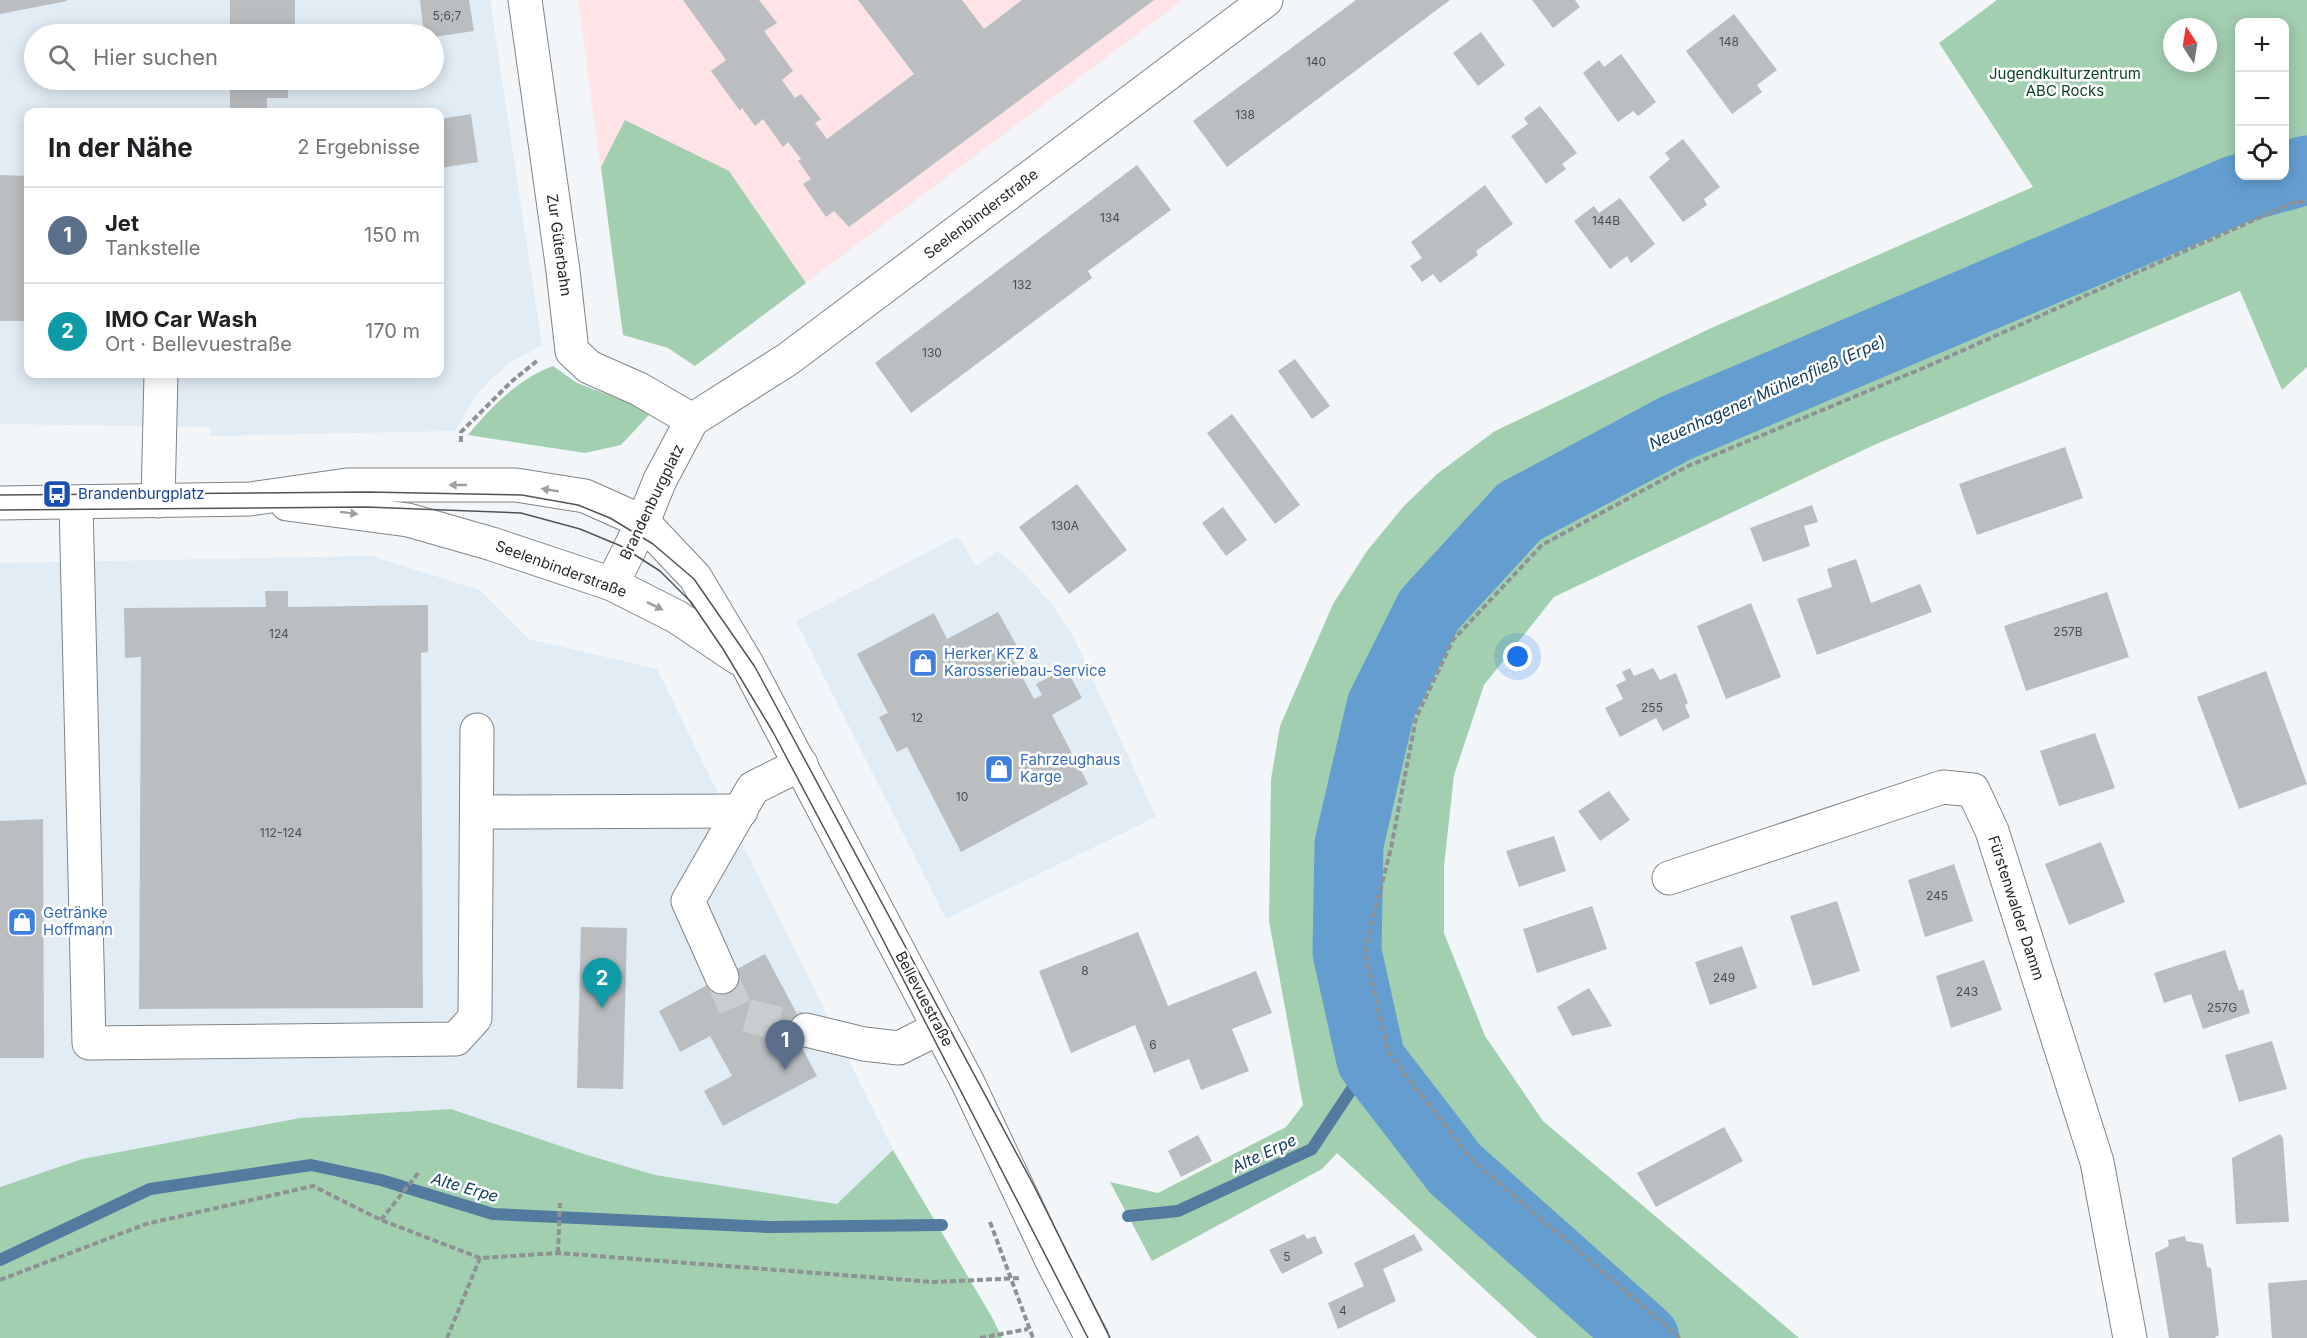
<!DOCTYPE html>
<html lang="de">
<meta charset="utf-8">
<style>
:root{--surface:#fff;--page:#f6f6f6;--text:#202124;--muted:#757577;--line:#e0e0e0;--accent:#0f766e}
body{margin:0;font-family:Inter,sans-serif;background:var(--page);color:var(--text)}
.controls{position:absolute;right:18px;top:18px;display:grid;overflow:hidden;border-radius:12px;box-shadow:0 3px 15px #0003}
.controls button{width:54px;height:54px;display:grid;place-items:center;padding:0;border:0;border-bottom:2px solid var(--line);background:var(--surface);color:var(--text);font:30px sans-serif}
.compass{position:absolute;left:2163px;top:18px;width:54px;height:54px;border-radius:50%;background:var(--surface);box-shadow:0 3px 15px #0003;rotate:348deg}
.you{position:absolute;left:1518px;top:657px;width:21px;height:21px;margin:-15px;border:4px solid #fff;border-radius:50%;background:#1a73e8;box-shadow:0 0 0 9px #1a73e833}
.badge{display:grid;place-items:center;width:39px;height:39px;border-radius:50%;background:var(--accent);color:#fff;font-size:20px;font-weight:700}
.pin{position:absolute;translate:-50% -50px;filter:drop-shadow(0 2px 3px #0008)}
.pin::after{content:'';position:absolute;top:32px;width:21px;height:18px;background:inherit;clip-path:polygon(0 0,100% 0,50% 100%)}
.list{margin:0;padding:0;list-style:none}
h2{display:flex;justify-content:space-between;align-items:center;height:78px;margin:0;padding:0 24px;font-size:26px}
h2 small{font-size:20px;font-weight:400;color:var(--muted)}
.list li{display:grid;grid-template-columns:39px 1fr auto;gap:18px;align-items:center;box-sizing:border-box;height:96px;padding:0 24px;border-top:2px solid var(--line)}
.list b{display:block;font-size:22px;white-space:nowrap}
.list p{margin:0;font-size:20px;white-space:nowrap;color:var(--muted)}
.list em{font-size:20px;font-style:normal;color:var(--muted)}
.icon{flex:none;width:33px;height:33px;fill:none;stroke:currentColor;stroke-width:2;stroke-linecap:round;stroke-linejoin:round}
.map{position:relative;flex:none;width:2307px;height:1338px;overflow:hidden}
.search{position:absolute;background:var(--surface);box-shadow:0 3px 15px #0003;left:24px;top:24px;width:420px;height:66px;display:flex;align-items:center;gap:15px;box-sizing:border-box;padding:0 21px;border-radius:33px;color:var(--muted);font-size:22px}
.panel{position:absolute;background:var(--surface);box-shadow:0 3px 15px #0003;left:24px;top:108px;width:420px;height:270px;border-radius:12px}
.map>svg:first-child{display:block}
.built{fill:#e2ecf5;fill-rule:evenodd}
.industrial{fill:#ffe4e7}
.green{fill:#a3cfb1;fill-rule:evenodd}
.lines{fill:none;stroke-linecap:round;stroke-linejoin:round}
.stream{stroke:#527b9f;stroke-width:12}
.river{stroke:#649ed1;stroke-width:69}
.building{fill:#babec1}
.minor-tunnel{stroke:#c9cdd0;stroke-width:33;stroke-dasharray:33 16;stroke-linecap:butt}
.minor-casing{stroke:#808487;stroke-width:35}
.path{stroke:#8f9294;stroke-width:4;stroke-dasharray:6 3;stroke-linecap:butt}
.minor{stroke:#fff;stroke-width:33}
.tram{stroke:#525355;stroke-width:1.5}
.oneway{fill:#9e9e9f}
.labels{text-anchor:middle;stroke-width:5;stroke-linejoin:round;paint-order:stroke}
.number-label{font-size:12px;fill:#4c4e50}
.park-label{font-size:15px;fill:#0c4427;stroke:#fff}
.street-label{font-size:15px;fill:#27282a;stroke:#fff}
.transit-label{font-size:15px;fill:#164399;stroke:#fff;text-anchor:start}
.shop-label{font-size:15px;fill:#366cbe;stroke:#fff;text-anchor:start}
.water-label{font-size:16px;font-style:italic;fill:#113d60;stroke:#fff}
</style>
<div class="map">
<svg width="2307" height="1338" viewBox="0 0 2307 1338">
<rect width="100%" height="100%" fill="#f2f6f9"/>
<g class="built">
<path d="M0,0H490L542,345L511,362L490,380L476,396L455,431L211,436L210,427L0,424ZM34,34H434V80H34ZM28,112H440V374H28Z"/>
<path d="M958,536L976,566L997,551L1022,571L1050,602L1074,638L1156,817L946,919L796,621Z"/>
<path d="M371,556L480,590L529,639L657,669L893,1150L837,1204L655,1175L584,1154L451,1109L300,1118L82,1159L0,1187V563Z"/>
</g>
<path class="industrial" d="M578,0H1183L695,366L668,348L623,335Z"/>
<g class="green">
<path d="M1997,0H2307V367L2282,390L2240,291L1874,445L1554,597L1484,685L1454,775L1444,866V933L1485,1036L1543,1121L1799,1338H1537L1337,1153L1322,1169L1152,1261L1110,1182L1158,1193L1286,1127L1303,1105L1269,921L1271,779L1280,726L1333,604L1367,551L1403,507L1437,474L1495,431L1709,329L2033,187L1939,43ZM2240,22H2284V176H2240ZM2172,27H2208V63H2172Z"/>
<path d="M625,120L729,171L806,283L695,366L668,348L623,335L601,167Z"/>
<path d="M553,366L577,383L641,407L649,415L621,445L585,453L468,435C491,407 518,379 553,366Z"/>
<path d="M451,1109L584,1154L655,1175L837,1204L893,1150L993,1319L1002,1338H0V1187L82,1159L300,1118Z"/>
</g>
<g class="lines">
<g class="stream">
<path d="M1128,1216L1178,1211L1312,1149L1371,1060"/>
<path d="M0,1260L150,1189L311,1165L381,1180L493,1214L769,1227L942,1225"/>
</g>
<path class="river" d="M1645,1338L1455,1169L1371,1060L1347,952L1349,844L1381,706L1429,610L1519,512L1676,428L2235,190L2307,170"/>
</g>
<g class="building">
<path d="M0,0H67V1L0,14Z"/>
<path d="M230,0H295V28L288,27V34H230Z"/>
<path d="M420,0H469L474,31L434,37V34H424Z"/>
<path d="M683,0H759L777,23L764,31L793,71L782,80L795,98L801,94L821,119L815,123L827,139L914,74L858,0H962L984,29L1022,0H1154L849,227L834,211L826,217L803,184L811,179L798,161L801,159L788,142L783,147L763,119L755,126L742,108L740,111L711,71L726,60Z"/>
<path d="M1356,0H1450L1227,167L1193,121Z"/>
<path d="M1532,0H1575L1580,7L1553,28Z"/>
<path d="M1734,14L1777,70L1757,85L1762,92L1732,114L1686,51Z"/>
<path d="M1481,32L1505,65L1478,86L1453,53Z"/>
<path d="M1621,54L1656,102L1638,116L1633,111L1618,122L1583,73L1599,60L1604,67Z"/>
<path d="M230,80H288V98H267V112H230Z"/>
<path d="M1540,106L1577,153L1562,164L1566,169L1546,184L1511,136L1528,124L1524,118Z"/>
<path d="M471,114L478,162L440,168V119Z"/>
<path d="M1683,139L1720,187L1704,199L1707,205L1683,222L1649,177L1670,159L1665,153Z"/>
<path d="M1137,165L1171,210L1088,271L1092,278L911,413L875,363Z"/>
<path d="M0,175L28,176V321H0Z"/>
<path d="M1485,185L1513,224L1476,251L1478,255L1440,283L1433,274L1422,282L1410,266L1422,258L1411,242Z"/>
<path d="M1620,198L1655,244L1631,263L1627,256L1610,269L1574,221L1594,206L1599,213Z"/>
<path d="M1295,359L1330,406L1312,419L1278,371Z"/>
<path d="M1232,414L1300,505L1275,524L1207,433Z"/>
<path d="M2065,447L2083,498L1977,535L1959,484Z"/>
<path d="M1077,484L1127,550L1069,594L1019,527Z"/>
<path d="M1812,505L1818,522L1804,526L1810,546L1763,562L1750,528Z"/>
<path d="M1223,507L1247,540L1226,556L1202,523Z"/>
<path d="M1856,559L1871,603L1920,584L1932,612L1817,655L1797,599L1832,587L1827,569Z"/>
<path d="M265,591H288V607L428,605V652L421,653L423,1008L139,1009L141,657L125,658L124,608L266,607Z"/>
<path d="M2107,592L2129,657L2026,691L2004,626Z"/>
<path d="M1751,603L1781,677L1726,699L1697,626Z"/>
<path d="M998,612L1018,648L1010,653L1034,699L1042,695L1036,684L1066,668L1082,698L1052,715L1088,784L961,852L907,747L897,752L879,717L888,713L857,654L934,613L947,639Z"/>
<path d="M1630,668L1634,676L1653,668L1660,680L1676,673L1688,703L1685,705L1690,717L1663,731L1656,718L1620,737L1605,708L1623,699L1616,685L1626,680L1622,672Z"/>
<path d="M2266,671L2307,784L2239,809L2197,697Z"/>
<path d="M2095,733L2115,788L2059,806L2040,751Z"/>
<path d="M1609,791L1630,820L1600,841L1578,811Z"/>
<path d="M43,819L44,1058H0V821Z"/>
<path d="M1554,836L1566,871L1519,887L1506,851Z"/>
<path d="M2101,842L2125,902L2069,925L2045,864Z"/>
<path d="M1954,864L1973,921L1925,937L1908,880Z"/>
<path d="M1837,901L1860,971L1813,986L1790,916Z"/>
<path d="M1592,906L1607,949L1537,973L1523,929Z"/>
<path d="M581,927L627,928L623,1089L577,1088Z"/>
<path d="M1138,932L1168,1006L1256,971L1272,1013L1232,1029L1249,1071L1201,1090L1189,1059L1154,1073L1135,1025L1071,1053L1039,971Z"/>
<path d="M1742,946L1757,988L1710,1005L1695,962Z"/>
<path d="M2225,950L2239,991L2243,989L2250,1013L2203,1029L2191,994L2164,1003L2154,973Z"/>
<path d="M765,954L811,1040L801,1046L817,1076L723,1126L704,1091L732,1076L710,1036L680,1052L659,1011Z"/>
<path d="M1984,960L2002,1010L1951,1028L1936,976Z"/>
<path d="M1589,988L1612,1026L1572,1036L1557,1007Z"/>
<path d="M2272,1041L2287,1089L2239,1102L2225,1055Z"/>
<path d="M1724,1127L1743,1161L1656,1207L1637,1173Z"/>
<path d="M2280,1134L2283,1138L2289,1222L2236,1224L2232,1158Z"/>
<path d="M1198,1135L1212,1161L1181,1177L1168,1151Z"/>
<path d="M1304,1234L1307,1239L1315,1236L1323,1253L1282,1274L1269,1250Z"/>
<path d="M1414,1234L1423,1250L1383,1269L1396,1301L1338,1329L1328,1303L1364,1286L1354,1263Z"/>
<path d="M2185,1236L2186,1241L2203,1244L2207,1267L2211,1268L2219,1335L2214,1338H2169L2155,1253L2169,1246L2168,1240Z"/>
<path d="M2307,1280V1338H2272L2268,1283Z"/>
</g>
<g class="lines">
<path class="minor-tunnel" d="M722,977L737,1013L806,1030"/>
<g class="minor-casing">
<g id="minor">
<path d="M525,0L563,271L572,351L589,367L639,389L692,420"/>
<path d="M158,501L161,374"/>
<path d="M0,503L250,499L347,485H516L585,496L643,522L695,577L747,664L968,1083L1053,1263L1092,1338"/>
<path d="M76,503L89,1043L456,1039L475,1018L477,730"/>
<path d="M287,504L408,520L492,544L612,584L677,617L738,658"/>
<path d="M612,584L643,522L660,480L692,420L788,359L1266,0"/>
<path d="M477,812L741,811"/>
<path d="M1669,878L1943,787L1973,790L1992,831L2097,1162L2130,1338"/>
<path d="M722,977L688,901L753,788L801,764"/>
<path d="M806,1030L864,1044L899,1048L939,1028"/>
</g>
</g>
<g class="path">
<path d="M461,442V432L511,382L538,360"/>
<path d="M381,1220L419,1172"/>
<path d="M990,1222L1033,1338"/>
<path d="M558,1253L560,1203"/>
<path d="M0,1280L146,1224L313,1186L381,1220L480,1258L558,1253L933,1282L1021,1278"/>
<path d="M447,1338L480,1258"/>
<path d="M980,1338L1028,1329"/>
<path d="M1680,1338L1471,1159L1388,1052L1365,951L1391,848L1416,718L1453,640L1542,545L1688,466L1928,366L2292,203L2307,201"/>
</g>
<use href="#minor" class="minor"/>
<g class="tram">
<path d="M0,495L368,492L522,495L578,505L610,518L653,544L694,579L755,667L1033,1184L1110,1338"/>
<path d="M0,510L366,507L521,513L580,529L621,546L660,571L691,602L723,649L773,732L866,907L1088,1338"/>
</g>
</g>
<defs><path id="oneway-solid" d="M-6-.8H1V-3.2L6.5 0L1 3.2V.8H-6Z" transform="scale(1.5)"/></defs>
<g class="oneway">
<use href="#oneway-solid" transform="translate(458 485) rotate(-180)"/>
<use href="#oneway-solid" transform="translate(550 490) rotate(-171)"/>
<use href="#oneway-solid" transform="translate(349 513) rotate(7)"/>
<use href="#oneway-solid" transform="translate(655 606) rotate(26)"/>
</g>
<defs>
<g id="bus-square" transform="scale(1.5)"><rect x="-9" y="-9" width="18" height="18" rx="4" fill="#1a4fb4" stroke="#fff"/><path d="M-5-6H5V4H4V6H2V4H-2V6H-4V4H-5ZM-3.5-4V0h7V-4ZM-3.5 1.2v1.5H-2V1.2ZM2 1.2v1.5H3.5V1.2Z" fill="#fff"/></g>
<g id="shop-square" transform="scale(1.5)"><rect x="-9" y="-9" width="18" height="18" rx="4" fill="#3f7fe0" stroke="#fff"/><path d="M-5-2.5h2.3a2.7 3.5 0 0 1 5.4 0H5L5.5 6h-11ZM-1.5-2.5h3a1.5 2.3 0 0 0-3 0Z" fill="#fff"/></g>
</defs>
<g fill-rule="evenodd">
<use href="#bus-square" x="57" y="494"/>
<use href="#shop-square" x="923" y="663"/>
<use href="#shop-square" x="999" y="769"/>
<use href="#shop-square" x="22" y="922"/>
</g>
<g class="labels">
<g class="number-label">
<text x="447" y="20">5;6;7</text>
<text x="1729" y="46">148</text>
<text x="1316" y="66">140</text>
<text x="1245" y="119">138</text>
<text x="1110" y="222">134</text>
<text x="1606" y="225">144B</text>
<text x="1022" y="289">132</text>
<text x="932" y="357">130</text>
<text x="1065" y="530">130A</text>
<text x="2068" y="636">257B</text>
<text x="279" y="638">124</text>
<text x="1652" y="712">255</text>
<text x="917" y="722">12</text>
<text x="962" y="801">10</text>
<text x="281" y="837">112-124</text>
<text x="1937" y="900">245</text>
<text x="1085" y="975">8</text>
<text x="1724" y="982">249</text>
<text x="1967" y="996">243</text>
<text x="2222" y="1012">257G</text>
<text x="1153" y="1049">6</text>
<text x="1287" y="1261">5</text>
<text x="1343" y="1315">4</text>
</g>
<g class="park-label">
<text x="2065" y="79">Jugendkulturzentrum<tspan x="2065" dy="17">ABC Rocks</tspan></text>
</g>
<g class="street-label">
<text transform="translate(981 214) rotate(-37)" y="5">Seelenbinderstraße</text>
<text transform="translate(559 245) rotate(82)" y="5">Zur Güterbahn</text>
<text transform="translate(652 502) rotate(-64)" y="5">Brandenburgplatz</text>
<text transform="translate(561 569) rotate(20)" y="5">Seelenbinderstraße</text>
<text transform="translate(2016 908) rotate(72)" y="5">Fürstenwalder Damm</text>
<text transform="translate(924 999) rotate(62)" y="5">Bellevuestraße</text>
</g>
<g class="transit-label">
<text x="78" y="499">Brandenburgplatz</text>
</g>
<g class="shop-label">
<text x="944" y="659">Herker KFZ &amp;<tspan x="944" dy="17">Karosseriebau-Service</tspan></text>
<text x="1020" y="765">Fahrzeughaus<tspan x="1020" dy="17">Karge</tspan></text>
<text x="43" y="918">Getränke<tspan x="43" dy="17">Hoffmann</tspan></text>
</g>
<g class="water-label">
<text transform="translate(1767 392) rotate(-24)" y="6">Neuenhagener Mühlenfließ (Erpe)</text>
<text transform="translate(1264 1153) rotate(-25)" y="6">Alte Erpe</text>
<text transform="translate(465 1187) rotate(16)" y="6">Alte Erpe</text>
</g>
</g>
</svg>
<div class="controls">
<button>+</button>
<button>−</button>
<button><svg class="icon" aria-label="locate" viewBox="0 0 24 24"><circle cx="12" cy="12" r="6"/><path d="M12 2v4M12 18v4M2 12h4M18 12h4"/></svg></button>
</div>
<svg class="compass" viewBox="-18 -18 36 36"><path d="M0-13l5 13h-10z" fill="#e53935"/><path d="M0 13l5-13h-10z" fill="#757577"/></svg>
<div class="you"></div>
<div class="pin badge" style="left:785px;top:1070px;background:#5c6f8a">1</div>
<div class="pin badge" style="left:602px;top:1008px;background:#0f9aa8">2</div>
<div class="search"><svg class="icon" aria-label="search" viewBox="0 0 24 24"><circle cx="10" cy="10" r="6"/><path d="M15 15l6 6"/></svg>Hier suchen</div>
<section class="panel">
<h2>In der Nähe<small>2 Ergebnisse</small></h2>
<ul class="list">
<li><span class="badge" style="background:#5c6f8a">1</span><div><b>Jet</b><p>Tankstelle</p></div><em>150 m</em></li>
<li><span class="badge" style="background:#0f9aa8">2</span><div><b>IMO Car Wash</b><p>Ort · Bellevuestraße</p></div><em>170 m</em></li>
</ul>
</section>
</div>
